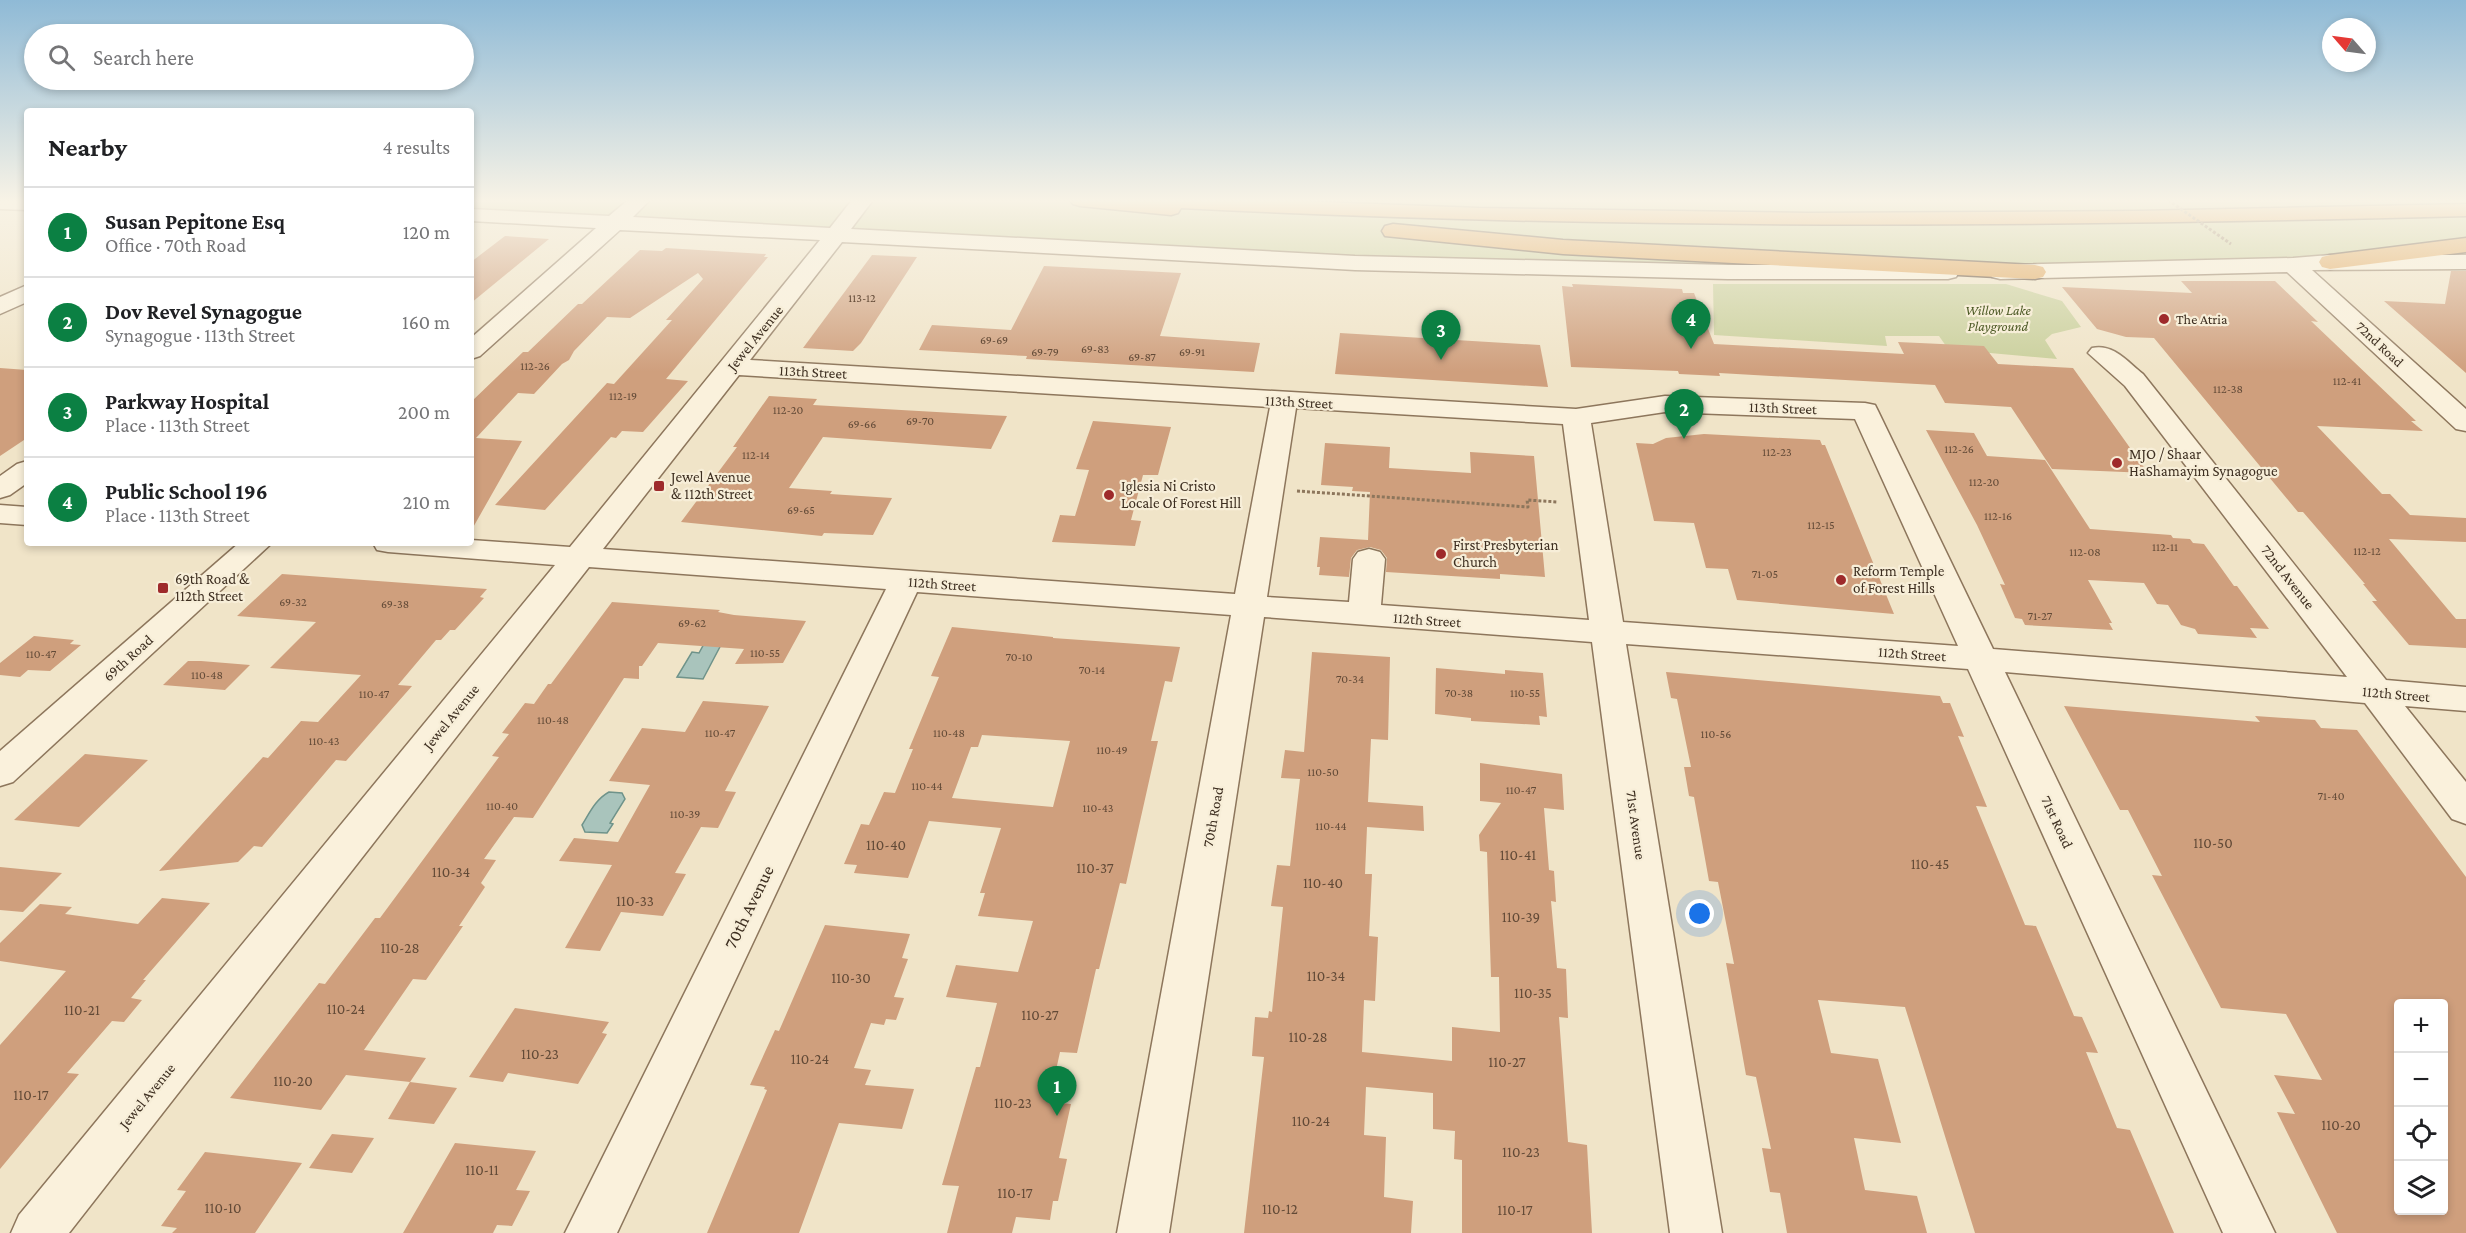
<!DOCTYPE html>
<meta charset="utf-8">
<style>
:root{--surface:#fff;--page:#f2f2f2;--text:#202124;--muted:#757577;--line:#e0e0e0;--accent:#0b8043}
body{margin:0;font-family:"Crimson Pro",serif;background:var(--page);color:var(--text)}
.controls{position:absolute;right:18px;bottom:18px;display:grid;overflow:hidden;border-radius:6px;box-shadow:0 3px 9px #0003}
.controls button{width:54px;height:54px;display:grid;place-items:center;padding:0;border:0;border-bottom:2px solid var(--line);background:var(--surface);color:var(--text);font:30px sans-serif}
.compass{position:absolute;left:2322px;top:18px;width:54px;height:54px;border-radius:50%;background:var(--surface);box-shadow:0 3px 9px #0003;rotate:298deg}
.you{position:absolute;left:1700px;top:914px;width:21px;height:21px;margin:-15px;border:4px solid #fff;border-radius:50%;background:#1a73e8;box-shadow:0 0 0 9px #1a73e833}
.badge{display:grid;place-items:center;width:39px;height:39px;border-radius:50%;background:var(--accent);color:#fff;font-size:20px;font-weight:700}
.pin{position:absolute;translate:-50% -50px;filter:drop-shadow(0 2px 3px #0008)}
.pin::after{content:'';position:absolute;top:32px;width:21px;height:18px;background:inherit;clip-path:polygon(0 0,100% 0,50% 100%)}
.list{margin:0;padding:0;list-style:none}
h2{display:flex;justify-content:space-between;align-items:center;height:78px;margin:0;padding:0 24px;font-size:26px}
h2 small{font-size:20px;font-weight:400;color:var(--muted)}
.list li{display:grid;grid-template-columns:39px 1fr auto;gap:18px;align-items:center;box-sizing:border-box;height:90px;padding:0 24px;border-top:2px solid var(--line)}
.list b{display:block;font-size:22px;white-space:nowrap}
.list p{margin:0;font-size:20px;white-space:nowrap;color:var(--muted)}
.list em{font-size:20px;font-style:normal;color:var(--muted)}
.icon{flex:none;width:33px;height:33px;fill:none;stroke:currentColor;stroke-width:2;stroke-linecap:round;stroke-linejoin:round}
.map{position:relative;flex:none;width:2466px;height:1233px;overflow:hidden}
.search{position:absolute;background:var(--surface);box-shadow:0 3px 9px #0003;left:24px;top:24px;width:450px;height:66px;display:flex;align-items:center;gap:15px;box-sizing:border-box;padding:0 21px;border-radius:33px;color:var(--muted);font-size:22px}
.panel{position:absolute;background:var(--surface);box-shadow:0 3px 9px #0003;left:24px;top:108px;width:450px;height:438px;border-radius:6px}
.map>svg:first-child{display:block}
.green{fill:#c9cf9b}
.water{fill:#a9c4bc;stroke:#6f938a;stroke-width:1.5}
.building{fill:#cf9f7d;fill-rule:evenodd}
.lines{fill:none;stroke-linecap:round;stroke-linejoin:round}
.minor-casing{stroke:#8d765c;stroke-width:3}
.highway-casing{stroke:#5b4430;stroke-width:3}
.path{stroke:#8d765c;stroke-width:3;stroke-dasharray:3 2;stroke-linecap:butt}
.minor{fill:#faf1dc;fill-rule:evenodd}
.highway{fill:#e0a458;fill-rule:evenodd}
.path-bridge{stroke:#8d765c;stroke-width:3;stroke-dasharray:3 2;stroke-linecap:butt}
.poi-dot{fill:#9e2a2b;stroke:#f7eed8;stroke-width:2}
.labels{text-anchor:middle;stroke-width:4.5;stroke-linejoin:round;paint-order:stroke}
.number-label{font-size:12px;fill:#624a37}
.far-park-label{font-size:14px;font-style:italic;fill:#4d5a26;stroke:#f7eed8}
.far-poi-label{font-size:14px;fill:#3d2e20;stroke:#f7eed8;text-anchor:start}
.far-street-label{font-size:14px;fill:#3d2e20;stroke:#f7eed8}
.street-label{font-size:15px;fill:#3d2e20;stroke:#f7eed8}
.poi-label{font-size:15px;fill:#3d2e20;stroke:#f7eed8;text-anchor:start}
.near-number-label{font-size:15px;fill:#624a37}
.near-street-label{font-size:18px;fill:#3d2e20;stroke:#f7eed8}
</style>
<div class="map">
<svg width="2466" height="1233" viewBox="0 0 2466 1233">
<rect width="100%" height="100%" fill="#f0e4c8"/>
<g class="green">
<path d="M471,200H2466V267H1775L1358,256L596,215L471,212Z"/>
<path d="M1713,284H2006L2062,301L2081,327L2052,334L2045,340L2057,359L1968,351L1946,346L1939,336H1885L1887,346L1714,335Z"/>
</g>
<g class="water">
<path d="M705,642L722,643L703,679L677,677L692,652L699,653Z"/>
<path d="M609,792L622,793L625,799L610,823L613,824L607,833L585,832L582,825C590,812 596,799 609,792Z"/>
</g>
<g class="building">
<path d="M505,236L549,239L471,303V262Z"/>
<path d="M666,248L766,254L764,257H768L666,379L688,381L643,432L622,431L616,438L611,437L545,510L495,505L607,383L614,384L672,320H666L703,279L698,273L630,318L607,317L574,351L569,360L562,364L534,394L518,393L476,438L522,441L471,531V402L523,352H528L578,304H582L640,250L662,251Z"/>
<path d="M872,255L917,257L861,343L853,351L803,348Z"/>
<path d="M1044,266L1181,273L1160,336L1260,343L1254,372L1026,359L1027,356L919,350L932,325L1011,330Z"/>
<path d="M2451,271H2466V373L2384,301L2445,304Z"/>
<path d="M2181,281H2275L2318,322L2311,321L2416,421H2411L2423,431L2317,426L2382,494H2390L2410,515L2466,518V542L2389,539L2456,619H2466V648L2409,645L2372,601H2377L2363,584H2365L2303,512H2298L2154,338L2126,337L2097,329L2062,287L2192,293Z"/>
<path d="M1572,284L1682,289L1683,293H1694L1714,344L1904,354L1898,342L1984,346L1998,364L2073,368L2148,473L2052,469L2011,407L1945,403L1935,385L1719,373L1720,376L1679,374L1678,371L1571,367L1562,286L1573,287Z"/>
<path d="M1340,333L1540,345L1548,387L1335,374Z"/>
<path d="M0,368L27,370V438L0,456Z"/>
<path d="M769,396L817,399L813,405L1007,416L991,449L823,437L789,488L832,491L830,494L892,498L873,535L824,533L822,536L681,522L737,447H733Z"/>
<path d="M1093,421L1171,427L1158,475H1143L1131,520L1141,521L1135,546L1052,542L1060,515L1075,516L1089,470L1076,469Z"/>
<path d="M1926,430L1974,433L1987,456L2045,460L2090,529L2171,535L2173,538L2190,539L2193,543L2204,544L2234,586H2237L2269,629L2250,628L2257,638L2198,634L2195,629L2181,625L2168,605L2157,604L2144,583L2088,580L2112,623H2109L2113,630L2025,625L2022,619L2015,618L2000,584L2005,585L1977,525Z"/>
<path d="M1704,434L1820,440L1822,445H1825L1894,614L1737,600L1728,569L1706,568L1694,523L1654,521L1636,443L1653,444L1666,438Z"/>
<path d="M1325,443L1390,447L1389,468L1471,473L1470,452L1534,456L1545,577L1500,574V579L1386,572L1387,558L1381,550L1370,547L1357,550L1351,558L1349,577L1319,575L1320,567H1317L1320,537L1368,540L1370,492L1352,491L1353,487L1321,485Z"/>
<path d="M282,574L487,589L480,597L484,598L455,630H450L441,640H436L398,685L412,686L346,761L336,760L262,847L254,846L238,862L159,871L263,757L268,758L301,721L318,722L361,675L270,668L316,622L237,616Z"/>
<path d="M612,602L720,610L718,612L734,615L806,621L783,663L735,664L744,649L658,643L642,666H639V679L624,678L533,818L514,817L484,859L496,860L481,883L485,887L459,926H463L426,980L413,979L364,1050L426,1058L410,1082L346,1075L321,1110L230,1098L319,983L325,984L375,918H380L499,757L492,756L509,734L502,733L525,703L534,704L548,684H551Z"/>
<path d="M952,627L1053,637V638L1180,647L1172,682L1165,681L1151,741H1158L1126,884L1120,883L1099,969H1096L1077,1053L1060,1052L1049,1102L1071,1104L1059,1158L1067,1159L1058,1201H1053L1050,1220L1016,1217L1012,1233H947L959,1186L942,1185L976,1067H980L997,1003L946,997L956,965L1018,972L1033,921L978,916L985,893H980L1001,828L929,821L908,878L854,873L857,865L844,864L861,824L869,825L884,792L895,793L913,749H909L939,677L931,676ZM982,735L1070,741L1053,807L952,798L971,747H978Z"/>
<path d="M34,636L74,640L70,644L81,645L50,671L28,670L20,677L0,675V663Z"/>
<path d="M1312,652L1390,657L1388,740L1371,739L1368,802L1423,806L1424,831L1367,827L1365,874H1372L1369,936L1378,937L1375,1001L1364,1000L1362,1052L1452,1061V1027L1500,1032L1499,977H1491L1487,852L1480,851L1479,835L1501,803L1480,801V763L1562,774L1564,810L1544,808L1549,870L1554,871L1556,902L1551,901L1557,968L1566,969L1568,1018L1559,1017L1568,1142L1587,1145L1592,1233H1462V1160L1454,1159L1455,1131L1433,1129V1093L1366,1087L1364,1135L1386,1137L1384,1197L1413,1201L1411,1233H1244L1264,1057L1252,1056L1255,1017L1268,1018L1269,1011L1272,1012L1283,907L1271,906L1277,865L1290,866L1300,779L1281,778L1285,750L1304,752Z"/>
<path d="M188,661H201L250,665L225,690L163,685Z"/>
<path d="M1436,668L1505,674V670L1543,673L1547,717L1539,716L1540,725L1471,721V718L1435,714Z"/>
<path d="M1666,672L1940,696L1943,703H1950L1964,737L1958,736L1987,807L1976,806L2025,925L2036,926L2074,1016L2082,1017L2098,1053L2086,1052L2117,1128L2130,1130L2174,1233H1975L1905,1007L1818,1000L1831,1053L1878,1059L1901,1143L1854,1138L1865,1190L1917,1196L1927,1233H1787L1780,1193L1770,1192L1762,1148L1771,1149L1756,1077L1746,1075L1726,963L1734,964L1718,882L1709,881L1694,797L1689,796L1684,767H1691L1677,699L1671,698Z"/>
<path d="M703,701L769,706L725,791L736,792L718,828L701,827L675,873L686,874L663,916L621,912L600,951L565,948L612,865L559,861L574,838L618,842L650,785L609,781L642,728L685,732Z"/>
<path d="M2064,706L2260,722L2255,716L2315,720L2321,728L2357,730L2466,877V1233H2337L2277,1112L2295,1114L2274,1075L2322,1080L2286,1014L2221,1008L2152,875L2162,876L2128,810H2120ZM2398,1004H2444V1210H2398Z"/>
<path d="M85,754L148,760L79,827L14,820Z"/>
<path d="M0,867L62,873L23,912L0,910Z"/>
<path d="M162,898L210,903L143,980H146L131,998L142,1000L124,1022L112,1021L67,1073L79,1074L0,1169V1045L66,971L0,961V943L40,904L72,907L65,914L138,924Z"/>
<path d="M825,925L910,934L902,958L908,959L894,997L904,998L896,1020L886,1019L884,1025L871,1023L854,1068L871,1070L865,1085L914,1089L902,1129L839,1123L799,1233H707L767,1090L764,1089L765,1087L750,1085L775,1030L779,1031Z"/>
<path d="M515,1008L609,1022L602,1033L607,1034L578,1084L508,1073L503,1082L469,1077Z"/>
<path d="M410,1082L457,1088L434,1124L388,1119Z"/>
<path d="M332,1134L374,1138L352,1173L309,1168Z"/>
<path d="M455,1143L536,1151L516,1190L530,1191L512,1226L497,1225L493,1233H403Z"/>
<path d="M205,1152L302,1163L255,1233H172L177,1228L161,1226L186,1191L177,1190Z"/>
</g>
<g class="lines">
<g class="minor-casing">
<g id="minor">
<path d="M0,200H27V210L0,209Z"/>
<path d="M628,200H650L633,217L830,228L852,200H873L851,229L1355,256L1728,265H1948L1956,267L1959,272L1956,277L1948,279H1728L1355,270L842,242L750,360L1576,409L1665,396L1865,403L1875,405L1878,411L1993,649L2347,677L2125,386L2088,353L2092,348C2113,343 2128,362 2143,374L2386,680L2466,687V711L2405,706L2466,782V824L2452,819L2365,703L2005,672L2275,1233H2223L1968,669L1626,644L1722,1233H1670L1592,642L1264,617L1169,1233H1117L1231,615L917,592L617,1233H565L886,589L589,567L69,1233H11L19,1215L555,565L388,552L377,550L373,543H471V540L570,547L820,240L620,230L480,356L471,359V338L596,228L471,221V209L609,216ZM739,375L1270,407L1235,594L603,549ZM1296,408L1563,424L1589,620L1381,605L1385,559L1380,552L1369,549L1358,552L1353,559L1349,602L1267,597ZM1665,412L1855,419L1958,646L1623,622L1591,423Z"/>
<path d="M2330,255H2466V269L2312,270L2466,409V431L2456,429L2287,272L2000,279L1992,277L1989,272L1992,267L2000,265L2293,258Z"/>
<path d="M27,285V302L0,314V297Z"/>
<path d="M27,461V483L10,495L0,498V476L17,464Z"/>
<path d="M0,505L27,507V525L0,523Z"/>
<path d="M239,543H272L13,782L0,786V751Z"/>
</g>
</g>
<g class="highway-casing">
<g id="highway">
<path d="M1070,200H1269L1479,208L1808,213L2137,211L2466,204V216C2037,227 1609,230 1181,208L1178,213L1171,215L1080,206L1073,204Z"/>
<path d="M1393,224L1563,240L2035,265L2043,267L2046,272L2043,277L2035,279L1563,254L1385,236L1382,231L1385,226Z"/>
<path d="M2466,238V252L2330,269L2322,267L2319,262L2322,257L2330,255Z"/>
</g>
</g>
<path class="path" d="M1297,491L1528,507L1527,500L1558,502"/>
<use href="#minor" class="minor"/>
<use href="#highway" class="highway"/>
<path class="path-bridge" d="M2168,200L2231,244"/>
</g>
<linearGradient id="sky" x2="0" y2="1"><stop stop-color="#8fbad6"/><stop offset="0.54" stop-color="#f8f3e6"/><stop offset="1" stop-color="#f8f3e6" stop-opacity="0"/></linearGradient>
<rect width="2466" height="372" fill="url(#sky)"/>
<g class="poi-dot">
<circle cx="2164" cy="319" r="6"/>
<circle cx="2117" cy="463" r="6"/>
<rect x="653" y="480" width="12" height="12" rx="3"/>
<circle cx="1109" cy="495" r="6"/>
<circle cx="1441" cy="554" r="6"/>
<circle cx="1841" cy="580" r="6"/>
<rect x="157" y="582" width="12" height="12" rx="3"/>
</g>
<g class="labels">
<g class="number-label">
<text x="862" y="302">113-12</text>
<text x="994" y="344">69-69</text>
<text x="1095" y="353">69-83</text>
<text x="1045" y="356">69-79</text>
<text x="1192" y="356">69-91</text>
<text x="1142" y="361">69-87</text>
<text x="535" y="370">112-26</text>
<text x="2347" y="385">112-41</text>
<text x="2228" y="393">112-38</text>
<text x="623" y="400">112-19</text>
<text x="788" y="414">112-20</text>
<text x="920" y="425">69-70</text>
<text x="862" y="428">69-66</text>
<text x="1959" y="453">112-26</text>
<text x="1777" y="456">112-23</text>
<text x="756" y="459">112-14</text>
<text x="1984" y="486">112-20</text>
<text x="801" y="514">69-65</text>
<text x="1998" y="520">112-16</text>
<text x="1821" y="529">112-15</text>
<text x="2165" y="551">112-11</text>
<text x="2367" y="555">112-12</text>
<text x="2085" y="556">112-08</text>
<text x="1765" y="578">71-05</text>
<text x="293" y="606">69-32</text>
<text x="395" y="608">69-38</text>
<text x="2040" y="620">71-27</text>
<text x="692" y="627">69-62</text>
<text x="765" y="657">110-55</text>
<text x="41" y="658">110-47</text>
<text x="1019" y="661">70-10</text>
<text x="1092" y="674">70-14</text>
<text x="207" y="679">110-48</text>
<text x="1350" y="683">70-34</text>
<text x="1459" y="697">70-38</text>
<text x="1525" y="697">110-55</text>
<text x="374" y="698">110-47</text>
<text x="553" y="724">110-48</text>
<text x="720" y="737">110-47</text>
<text x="949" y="737">110-48</text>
<text x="1716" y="738">110-56</text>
<text x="324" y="745">110-43</text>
<text x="1112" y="754">110-49</text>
<text x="1323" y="776">110-50</text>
<text x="927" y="790">110-44</text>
<text x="1521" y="794">110-47</text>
<text x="2331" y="800">71-40</text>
<text x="502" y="810">110-40</text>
<text x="1098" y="812">110-43</text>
<text x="685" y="818">110-39</text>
<text x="1331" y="830">110-44</text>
</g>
<g class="far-park-label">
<text x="1998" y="315">Willow Lake<tspan x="1998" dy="16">Playground</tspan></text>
</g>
<g class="far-poi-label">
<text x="2176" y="324">The Atria</text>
</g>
<g class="far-street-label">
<text transform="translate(2380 344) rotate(43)" y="5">72nd Road</text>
</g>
<g class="street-label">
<text transform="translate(755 338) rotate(-51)" y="5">Jewel Avenue</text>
<text transform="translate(813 372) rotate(3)" y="5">113th Street</text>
<text transform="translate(1299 402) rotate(3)" y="5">113th Street</text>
<text transform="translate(1783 408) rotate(2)" y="5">113th Street</text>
<text transform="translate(2288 577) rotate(52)" y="5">72nd Avenue</text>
<text transform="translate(942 584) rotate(4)" y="5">112th Street</text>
<text transform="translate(1427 620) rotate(4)" y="5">112th Street</text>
<text transform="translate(1912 654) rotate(4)" y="5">112th Street</text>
<text transform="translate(128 658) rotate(-42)" y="5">69th Road</text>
<text transform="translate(2396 694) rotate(5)" y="5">112th Street</text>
<text transform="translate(451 717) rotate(-51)" y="5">Jewel Avenue</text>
<text transform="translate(1213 817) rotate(-80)" y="5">70th Road</text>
<text transform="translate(2057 822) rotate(65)" y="5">71st Road</text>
<text transform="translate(1636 825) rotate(82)" y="5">71st Avenue</text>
<text transform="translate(147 1096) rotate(-51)" y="5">Jewel Avenue</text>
</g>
<g class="poi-label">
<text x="2129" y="459">MJO / Shaar<tspan x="2129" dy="17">HaShamayim Synagogue</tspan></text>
<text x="671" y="482">Jewel Avenue<tspan x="671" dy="17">&amp; 112th Street</tspan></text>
<text x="1121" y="491">Iglesia Ni Cristo<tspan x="1121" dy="17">Locale Of Forest Hill</tspan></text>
<text x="1453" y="550">First Presbyterian<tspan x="1453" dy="17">Church</tspan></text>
<text x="1853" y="576">Reform Temple<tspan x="1853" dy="17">of Forest Hills</tspan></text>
<text x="175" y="584">69th Road &amp;<tspan x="175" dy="17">112th Street</tspan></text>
</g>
<g class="near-number-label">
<text x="2213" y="848">110-50</text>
<text x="886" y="850">110-40</text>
<text x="1518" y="860">110-41</text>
<text x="1930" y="869">110-45</text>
<text x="1095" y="873">110-37</text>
<text x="451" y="877">110-34</text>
<text x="1323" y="888">110-40</text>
<text x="635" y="906">110-33</text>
<text x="1521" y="922">110-39</text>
<text x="400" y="953">110-28</text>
<text x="1326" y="981">110-34</text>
<text x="851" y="983">110-30</text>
<text x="1533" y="998">110-35</text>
<text x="346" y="1014">110-24</text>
<text x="82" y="1015">110-21</text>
<text x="1040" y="1020">110-27</text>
<text x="1308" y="1042">110-28</text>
<text x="540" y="1059">110-23</text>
<text x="810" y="1064">110-24</text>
<text x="1507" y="1067">110-27</text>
<text x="293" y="1086">110-20</text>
<text x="31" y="1100">110-17</text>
<text x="1013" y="1108">110-23</text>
<text x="1311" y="1126">110-24</text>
<text x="2341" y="1130">110-20</text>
<text x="1521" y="1157">110-23</text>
<text x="482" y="1175">110-11</text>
<text x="1015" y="1198">110-17</text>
<text x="223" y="1213">110-10</text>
<text x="1280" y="1214">110-12</text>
<text x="1515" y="1215">110-17</text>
</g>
<g class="near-street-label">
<text transform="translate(749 907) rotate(-64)" y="6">70th Avenue</text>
</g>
</g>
</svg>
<div class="controls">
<button>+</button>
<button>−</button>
<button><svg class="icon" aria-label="locate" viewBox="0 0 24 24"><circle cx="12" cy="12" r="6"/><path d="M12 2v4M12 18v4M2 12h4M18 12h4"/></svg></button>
<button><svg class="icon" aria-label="layers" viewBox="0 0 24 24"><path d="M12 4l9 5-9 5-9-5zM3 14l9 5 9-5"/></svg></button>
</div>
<svg class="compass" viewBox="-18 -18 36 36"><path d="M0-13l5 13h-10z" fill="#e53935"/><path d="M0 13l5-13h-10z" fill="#757577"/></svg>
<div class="you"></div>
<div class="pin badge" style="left:1057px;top:1116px">1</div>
<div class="pin badge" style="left:1684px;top:439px">2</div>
<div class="pin badge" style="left:1441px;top:360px">3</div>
<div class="pin badge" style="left:1691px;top:349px">4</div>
<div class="search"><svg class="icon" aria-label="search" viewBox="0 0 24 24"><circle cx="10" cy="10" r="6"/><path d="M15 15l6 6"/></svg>Search here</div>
<section class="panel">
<h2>Nearby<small>4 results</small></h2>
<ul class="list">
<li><span class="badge">1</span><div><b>Susan Pepitone Esq</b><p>Office · 70th Road</p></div><em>120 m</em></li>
<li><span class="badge">2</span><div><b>Dov Revel Synagogue</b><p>Synagogue · 113th Street</p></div><em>160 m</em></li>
<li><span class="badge">3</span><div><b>Parkway Hospital</b><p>Place · 113th Street</p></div><em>200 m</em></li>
<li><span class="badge">4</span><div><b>Public School 196</b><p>Place · 113th Street</p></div><em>210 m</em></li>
</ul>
</section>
</div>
